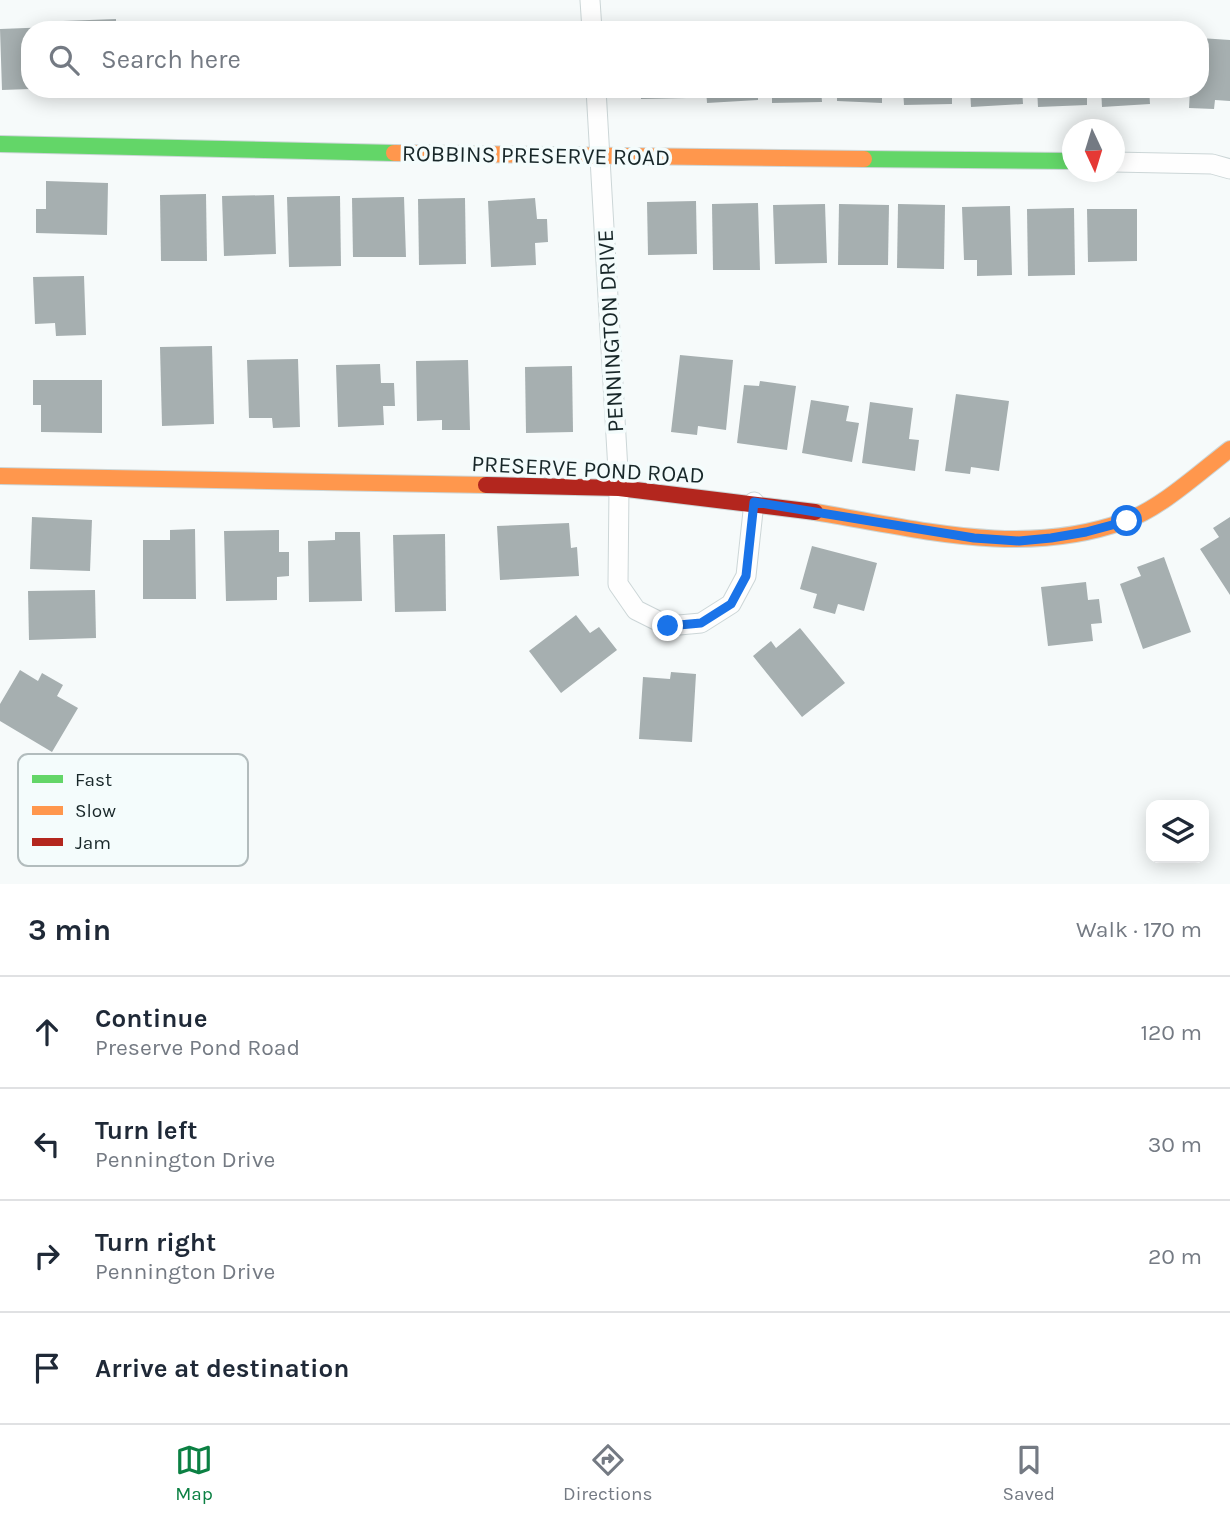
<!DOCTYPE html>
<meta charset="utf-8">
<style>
:root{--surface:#fff;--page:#f6f6f7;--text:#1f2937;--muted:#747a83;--line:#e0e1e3;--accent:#0b8043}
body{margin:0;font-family:Karla,sans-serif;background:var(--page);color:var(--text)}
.controls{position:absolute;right:21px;bottom:21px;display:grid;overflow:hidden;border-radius:14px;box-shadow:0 4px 18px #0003}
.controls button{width:63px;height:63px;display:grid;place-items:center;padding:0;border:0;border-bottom:2px solid var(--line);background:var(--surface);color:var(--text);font:35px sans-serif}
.compass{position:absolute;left:1062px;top:119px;width:63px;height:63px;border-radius:50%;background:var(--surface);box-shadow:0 4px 18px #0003;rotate:176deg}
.stop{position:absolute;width:21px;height:21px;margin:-16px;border:5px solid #1a73e8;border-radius:50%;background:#fff}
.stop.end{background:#1a73e8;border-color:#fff;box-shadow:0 2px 7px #0008}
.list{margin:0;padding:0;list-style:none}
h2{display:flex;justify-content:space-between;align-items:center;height:91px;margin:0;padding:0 28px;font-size:30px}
h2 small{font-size:23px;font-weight:400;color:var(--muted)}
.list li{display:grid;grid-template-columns:46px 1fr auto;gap:21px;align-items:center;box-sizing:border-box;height:112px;padding:0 28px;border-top:2px solid var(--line)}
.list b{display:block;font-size:26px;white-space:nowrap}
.list p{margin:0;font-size:23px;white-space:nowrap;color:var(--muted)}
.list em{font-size:23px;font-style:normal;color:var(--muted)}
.icon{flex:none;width:38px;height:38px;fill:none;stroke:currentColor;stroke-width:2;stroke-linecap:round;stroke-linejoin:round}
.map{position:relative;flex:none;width:1230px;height:884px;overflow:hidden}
.search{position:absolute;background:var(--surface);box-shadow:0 4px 18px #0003;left:21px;right:21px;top:21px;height:77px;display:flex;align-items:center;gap:18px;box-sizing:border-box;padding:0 24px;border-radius:28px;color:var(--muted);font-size:26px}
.sheet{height:539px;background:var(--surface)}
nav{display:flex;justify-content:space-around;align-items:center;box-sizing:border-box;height:98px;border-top:2px solid var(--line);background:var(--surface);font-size:19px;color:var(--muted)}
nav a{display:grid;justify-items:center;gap:4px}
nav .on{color:var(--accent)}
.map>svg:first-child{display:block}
.building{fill:#a6afb0}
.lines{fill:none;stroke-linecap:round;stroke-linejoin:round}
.street-casing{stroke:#ccd6d7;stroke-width:21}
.fast-casing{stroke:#ccd6d7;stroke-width:18}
.slow-casing{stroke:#ccd6d7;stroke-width:18}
.jam-casing{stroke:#ccd6d7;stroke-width:18}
.street{stroke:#fefefe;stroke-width:19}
.fast{stroke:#63d668;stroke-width:16}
.slow{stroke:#ff974d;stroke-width:16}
.jam{stroke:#b3261e;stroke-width:16}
.route{stroke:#1a73e8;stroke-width:9}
.labels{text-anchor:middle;stroke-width:7;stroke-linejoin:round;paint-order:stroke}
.street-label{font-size:23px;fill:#182729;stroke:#f4fcfc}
.key{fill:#f4fcfc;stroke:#b2bcbd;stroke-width:2}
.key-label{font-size:19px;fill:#182729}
</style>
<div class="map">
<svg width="1230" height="884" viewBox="0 0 1230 884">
<rect width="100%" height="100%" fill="#f6fafa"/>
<g class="building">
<path d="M116,19V30H64L63,21Z"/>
<path d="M243,22V30H190L189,23Z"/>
<path d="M301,26V30H250V27Z"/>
<path d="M52,27V30H30V89L2,90L0,29Z"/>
<rect x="453" y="27" width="42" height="3"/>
<path d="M1200,38L1230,40V101L1215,100L1214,109L1189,108L1190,89H1200Z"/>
<path d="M255,89H303V93L255,94Z"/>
<path d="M316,89H365L366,94L316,95Z"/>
<path d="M381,89H428V95L381,96Z"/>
<path d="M443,89H496V95L443,96Z"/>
<path d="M505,89H558V96L505,98Z"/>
<path d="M641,89H687V98L641,99Z"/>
<path d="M706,89H758V100L707,103Z"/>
<path d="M772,89H821L822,102L772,103Z"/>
<path d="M837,89H882V103L837,101Z"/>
<path d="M903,89H952V104L904,105Z"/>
<path d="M970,89H1022L1023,104L971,107Z"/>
<path d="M1037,89H1087V105L1038,107Z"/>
<path d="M1101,89H1149L1150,104L1102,107Z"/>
<path d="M46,181L108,183L107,235L36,233V209H46Z"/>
<path d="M206,194L207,261H161L160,195Z"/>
<path d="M274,195L276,254L224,256L222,196Z"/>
<path d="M340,196L341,266L289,267L287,197Z"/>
<path d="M404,197L406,257H353L352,198Z"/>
<path d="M465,198L466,264L419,265L418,199Z"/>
<path d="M535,198L537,219H547L548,242L535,243L536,265L491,267L488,201Z"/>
<path d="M696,201L697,254L648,255L647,202Z"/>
<path d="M758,203L760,270H713L712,204Z"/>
<path d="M825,204L827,263L775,264L773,205Z"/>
<path d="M839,204L889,205L888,265H838Z"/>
<path d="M898,204L945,205L944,269L897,268Z"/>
<path d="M1010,206L1012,275L977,276V260H964L962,207Z"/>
<path d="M1074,208L1075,275L1028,276L1027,209Z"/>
<path d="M1087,209H1137V261L1088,262Z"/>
<path d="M84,276L86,335L56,336L55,323L35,324L33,277Z"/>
<path d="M212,346L214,424L162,426L160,347Z"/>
<path d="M680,355L733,360L726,430L698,426L697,435L671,432Z"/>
<path d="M298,359L300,427L273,428L272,418H249L247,360Z"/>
<path d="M468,360L470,430H442V420L417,421L416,361Z"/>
<path d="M380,364L381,383H394L395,406H383L384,425L338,427L336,365Z"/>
<path d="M572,366L573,432L526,433L525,367Z"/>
<path d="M33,380H102V433L41,432V405H33Z"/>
<path d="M760,381L796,386L787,450L737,443L744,385L759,386Z"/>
<path d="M956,394L1009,401L999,471L971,467L970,474L945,471Z"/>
<path d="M811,400L849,406L846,421L859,423L852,462L802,453Z"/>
<path d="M870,402L913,408L909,439L919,440L915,471L862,463Z"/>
<path d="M32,517L92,520L90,571L30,569Z"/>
<path d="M1230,517V595L1200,549L1219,537L1213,528Z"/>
<path d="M569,523L571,548L577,547L579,576L500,580L497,526Z"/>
<path d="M195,529L196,599H143V540H170V530Z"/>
<path d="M279,530V552H289V576L277,577V600L226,601L224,531Z"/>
<path d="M335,532H360L362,601L309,602L308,541L335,540Z"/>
<path d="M445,534L446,611L395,612L393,535Z"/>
<path d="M812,546L877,563L864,611L838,604L835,614L813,608L817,594L800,589Z"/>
<path d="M1164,557L1191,632L1143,649L1120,584L1141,576L1137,567Z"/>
<path d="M1086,582L1088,600L1099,599L1102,623L1091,624L1093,641L1048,646L1041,587Z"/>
<path d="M95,590L96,638L29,640L28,591Z"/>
<path d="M576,615L590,633L599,627L617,650L561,693L529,651Z"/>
<path d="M800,628L845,683L802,717L753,656L771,641L776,648Z"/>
<path d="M20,670L38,681L42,673L63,685L57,696L78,708L52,752L0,721V704Z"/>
<path d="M671,672L696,674L692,742L639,739L643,677L670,679Z"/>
</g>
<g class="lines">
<g class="street-casing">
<g id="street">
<path d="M590,0L592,30"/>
<path d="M596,89L619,488L618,584L636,610L668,626L701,623L731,604L746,576L754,502"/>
<path d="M1114,162L1212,164L1230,169"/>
</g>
</g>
<g class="fast-casing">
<g id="fast">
<path d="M0,144L394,153"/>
<path d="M864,159L1072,161"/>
</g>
</g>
<g class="slow-casing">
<g id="slow">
<path d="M394,153L864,159"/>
<path d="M0,476L486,485"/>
<path d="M815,512C918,529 1024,558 1125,521C1160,509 1200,472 1230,449"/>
</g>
</g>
<g class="jam-casing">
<path id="jam" d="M486,485L619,488L815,512"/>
</g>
<use href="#street" class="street"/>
<use href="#fast" class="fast"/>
<use href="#slow" class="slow"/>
<use href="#jam" class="jam"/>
</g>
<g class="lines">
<path class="route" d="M668,626L701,623L731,604L746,576L754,502L974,538L1019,541L1051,538L1086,532L1127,521"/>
</g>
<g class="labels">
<g class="street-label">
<text transform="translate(536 155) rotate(1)" y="8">ROBBINS PRESERVE ROAD</text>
<text transform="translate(610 331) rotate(-93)" y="8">PENNINGTON DRIVE</text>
<text transform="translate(588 469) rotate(3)" y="8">PRESERVE POND ROAD</text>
</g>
</g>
<rect x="18" y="754" width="230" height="112" rx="10" class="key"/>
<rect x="32" y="775" width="31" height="8" fill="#63d668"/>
<rect x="32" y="806" width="31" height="9" fill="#ff974d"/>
<rect x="32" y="838" width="31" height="8" fill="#b3261e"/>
<g class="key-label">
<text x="75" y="786">Fast</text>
<text x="75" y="817">Slow</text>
<text x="75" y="849">Jam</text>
</g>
</svg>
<div class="controls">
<button><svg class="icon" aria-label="layers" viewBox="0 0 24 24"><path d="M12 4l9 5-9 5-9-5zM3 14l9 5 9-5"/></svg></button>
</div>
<svg class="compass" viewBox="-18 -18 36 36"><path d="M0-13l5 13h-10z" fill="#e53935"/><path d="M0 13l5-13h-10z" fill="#747a83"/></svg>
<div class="stop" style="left:1127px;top:521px"></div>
<div class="stop end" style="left:668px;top:626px"></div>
<div class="search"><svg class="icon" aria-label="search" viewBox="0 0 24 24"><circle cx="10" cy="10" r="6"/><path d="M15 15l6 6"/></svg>Search here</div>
</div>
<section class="sheet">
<h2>3 min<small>Walk · 170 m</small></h2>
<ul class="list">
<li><svg class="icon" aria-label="ahead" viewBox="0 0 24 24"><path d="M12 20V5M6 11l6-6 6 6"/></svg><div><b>Continue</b><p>Preserve Pond Road</p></div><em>120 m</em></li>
<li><svg class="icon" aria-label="left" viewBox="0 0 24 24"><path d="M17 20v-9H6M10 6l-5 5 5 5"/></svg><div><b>Turn left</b><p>Pennington Drive</p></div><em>30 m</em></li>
<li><svg class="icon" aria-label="right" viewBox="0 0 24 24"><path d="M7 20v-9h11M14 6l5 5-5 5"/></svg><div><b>Turn right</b><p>Pennington Drive</p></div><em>20 m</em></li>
<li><svg class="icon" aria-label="arrive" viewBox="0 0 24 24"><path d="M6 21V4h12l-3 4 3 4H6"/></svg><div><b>Arrive at destination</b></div></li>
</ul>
</section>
<nav>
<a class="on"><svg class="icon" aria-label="map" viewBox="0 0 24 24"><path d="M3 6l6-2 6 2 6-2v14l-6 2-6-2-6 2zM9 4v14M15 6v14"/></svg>Map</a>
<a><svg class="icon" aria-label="directions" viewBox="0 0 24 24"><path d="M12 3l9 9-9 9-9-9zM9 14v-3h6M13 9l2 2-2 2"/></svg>Directions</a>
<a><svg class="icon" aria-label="saved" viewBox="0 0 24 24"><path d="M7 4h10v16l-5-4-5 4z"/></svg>Saved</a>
</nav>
